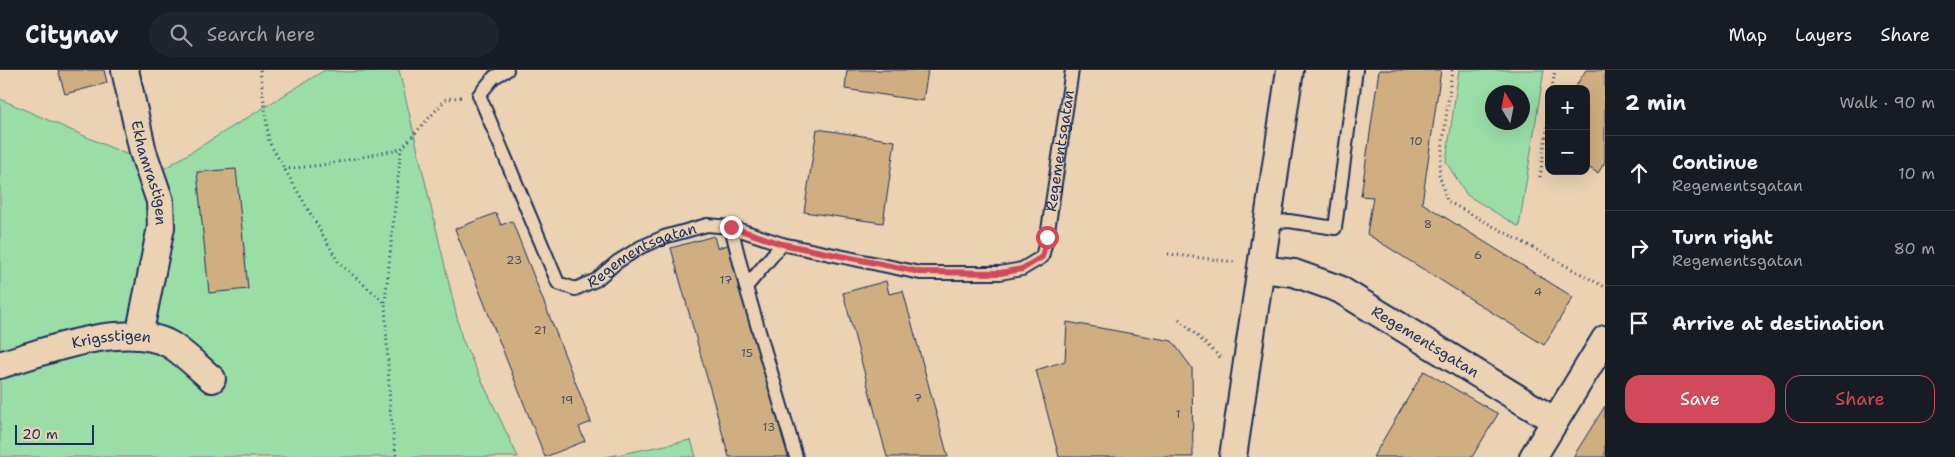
<!DOCTYPE html>
<meta charset="utf-8">
<style>
:root{--surface:#171b24;--page:#20242c;--text:#f1f3f6;--muted:#9ea1a6;--line:#363941;--accent:#d1495b}
body{margin:0;font-family:"Shantell Sans",sans-serif;background:var(--page);color:var(--text)}
.controls{position:absolute;right:15px;top:15px;display:grid;overflow:hidden;border-radius:10px;box-shadow:0 5px 20px #0002}
.controls button{width:45px;height:45px;display:grid;place-items:center;padding:0;border:0;border-bottom:1px solid var(--line);background:var(--surface);color:var(--text);font:25px sans-serif}
.compass{position:absolute;left:1485px;top:15px;width:45px;height:45px;border-radius:50%;background:var(--surface);box-shadow:0 5px 20px #0002;rotate:350deg}
.scale{position:absolute;left:15px;bottom:12px;width:79px;box-sizing:border-box;padding-left:5px;border:2px solid #1b2f5e;border-top:0;font-size:14px;line-height:18px;white-space:nowrap;color:#1b2f5e;-webkit-text-stroke:4px #ead2b2;paint-order:stroke}
.stop{position:absolute;width:15px;height:15px;margin:-11px;border:4px solid #d1495b;border-radius:50%;background:#fff}
.stop.end{background:#d1495b;border-color:#fff;box-shadow:0 1px 5px #0008}
.list{margin:0;padding:0;list-style:none}
h2{display:flex;justify-content:space-between;align-items:center;height:65px;margin:0;padding:0 20px;font-size:21px}
h2 small{font-size:16px;font-weight:400;color:var(--muted)}
.list li{display:grid;grid-template-columns:32px 1fr auto;gap:15px;align-items:center;box-sizing:border-box;height:75px;padding:0 20px;border-top:1px solid var(--line)}
.list b{display:block;font-size:19px;white-space:nowrap}
.list p{margin:0;font-size:16px;white-space:nowrap;color:var(--muted)}
.list em{font-size:16px;font-style:normal;color:var(--muted)}
.actions{display:flex;gap:10px;padding:15px 20px}
.actions a{flex:1;padding:11px 0;border:1px solid var(--accent);border-radius:15px;text-align:center;font-size:18px;color:var(--accent)}
.actions .main{background:var(--accent);color:#fff}
.icon{flex:none;width:28px;height:28px;fill:none;stroke:currentColor;stroke-width:2;stroke-linecap:round;stroke-linejoin:round}
.map{position:relative;flex:none;width:1605px;height:387px;overflow:hidden}
header{display:flex;align-items:center;gap:30px;box-sizing:border-box;height:70px;padding:0 25px;background:var(--surface);border-bottom:1px solid var(--line)}
header strong{font-size:24px}
nav{display:flex;gap:28px;margin-inline-start:auto;font-size:18px}
.search{width:350px;height:45px;background:var(--page);display:flex;align-items:center;gap:12px;box-sizing:border-box;padding:0 18px;border-radius:28px;color:var(--muted);font-size:19px}
main{display:flex}
aside{flex:1;background:var(--surface)}
.map>svg:first-child{display:block}
.green{fill:#9bdda7;stroke:#5b8682;fill-rule:evenodd}
.building{fill:#cfaf82;stroke:#1b2f5e}
.lines{fill:none;stroke-linecap:round;stroke-linejoin:round}
.lane-casing{stroke:#1b2f5e;stroke-width:16}
.street-casing{stroke:#1b2f5e;stroke-width:30}
.path{stroke:#1b2f5e;stroke-width:3;stroke-dasharray:1 4;stroke-linecap:butt}
.lane{stroke:#ead2b2;stroke-width:12}
.street{stroke:#ead2b2;stroke-width:26}
.route{stroke:#d1495b;stroke-width:6}
.labels{text-anchor:middle;stroke-width:5;stroke-linejoin:round;paint-order:stroke}
.number-label{font-size:12px;fill:#484f67}
.street-label{font-size:15px;fill:#1b2f5e;stroke:#ead2b2}
</style>
<header>
<strong>Citynav</strong>
<div class="search"><svg class="icon" aria-label="search" viewBox="0 0 24 24"><circle cx="10" cy="10" r="6"/><path d="M15 15l6 6"/></svg>Search here</div>
<nav><a>Map</a><a>Layers</a><a>Share</a></nav>
</header>
<main>
<div class="map">
<svg width="1605" height="387" viewBox="0 0 1605 387">
<rect width="100%" height="100%" fill="#ead2b2"/>
<filter id="ink" filterUnits="userSpaceOnUse"><feTurbulence type="fractalNoise" baseFrequency=".02" numOctaves="2"/><feDisplacementMap in="SourceGraphic" scale="10" xChannelSelector="R" yChannelSelector="G"/><feConvolveMatrix kernelMatrix="1 2 1 2 8 2 1 2 1" color-interpolation-filters="sRGB"/></filter>
<g filter="url(#ink)">
<g class="green">
<path d="M325,0L346,2L399,0L462,269L518,387H0V29L162,100Z"/>
<path d="M1459,0H1544L1519,157L1467,125L1446,92ZM1522,22V52H1492V22Z"/>
<path d="M691,370L696,387H606Z"/>
</g>
<g class="building">
<path d="M58,0H104L107,13L65,24Z"/>
<path d="M847,0H928L923,31L845,19Z"/>
<path d="M1379,0H1441L1422,133L1573,227L1544,275L1367,164L1373,127L1361,126Z"/>
<path d="M1586,0H1605V92L1598,103L1586,96V19H1574Z"/>
<path d="M817,59L895,71L883,153L804,142Z"/>
<path d="M236,99L248,219L209,223L197,102Z"/>
<path d="M496,143L501,155L512,151L591,352L579,357L585,371L545,387L455,159Z"/>
<path d="M714,166L717,178L731,174L789,387H729L671,178Z"/>
<path d="M886,211L889,224L903,221L948,387H887L843,223Z"/>
<path d="M1067,252L1172,271L1192,298L1193,387H1059L1036,300L1065,291Z"/>
<path d="M1424,301L1498,344L1472,387H1373Z"/>
<path d="M1605,336V387H1573Z"/>
</g>
<g class="lines">
<g class="lane-casing">
<g id="lane">
<path id="s1" d="M507,0L494,7L479,25L558,213L575,219L596,210L617,192L641,177L664,167L707,155L731,157L782,174L920,203H1000L1022,199L1042,187L1047,167L1072,0"/>
<path d="M1268,153L1289,151L1335,158L1356,0"/>
<path d="M731,157L746,217"/>
<path d="M782,174L746,217L796,387"/>
</g>
</g>
<g class="street-casing">
<g id="street">
<path id="s2" d="M125,0L143,82L160,131L161,157L139,266"/>
<path id="s3" d="M1261,199L1294,203L1339,219L1555,351"/>
<path id="s4" d="M0,295C45,281 126,250 171,275C185,284 199,298 212,309"/>
<path d="M1233,387L1290,0"/>
<path d="M1533,387L1605,269"/>
</g>
</g>
<g class="path">
<path d="M260,0L269,72L339,193L385,233L390,337L396,387"/>
<path d="M1452,0L1439,104L1447,131L1605,217"/>
<path d="M1552,19L1555,0"/>
<path d="M284,99L323,95L401,79"/>
<path d="M1540,107L1549,45"/>
<path d="M1168,184L1235,192"/>
<path d="M385,232L401,79L446,29L461,27"/>
<path d="M1179,249L1221,288"/>
</g>
<use href="#lane" class="lane"/>
<use href="#street" class="street"/>
</g>
</g>
<g class="lines" filter="url(#ink)">
<path class="route" d="M731,157L782,174L920,202L1000,203L1022,199L1042,187L1047,167"/>
</g>
<g class="labels">
<g class="number-label">
<text x="1416" y="75">10</text>
<text x="1428" y="158">8</text>
<text x="1478" y="189">6</text>
<text x="514" y="194">23</text>
<text x="726" y="214">17</text>
<text x="1538" y="226">4</text>
<text x="540" y="264">21</text>
<text x="747" y="287">15</text>
<text x="918" y="332">7</text>
<text x="567" y="334">19</text>
<text x="1178" y="348">1</text>
<text x="769" y="361">13</text>
</g>
<g class="street-label">
<text dy="5" stroke="none"><textPath href="#s1" startOffset="861">Regementsgatan</textPath></text>
<text dy="5" stroke="none"><textPath href="#s2" startOffset="106">Ekhamrastigen</textPath></text>
<text dy="5" stroke="none"><textPath href="#s1" startOffset="336">Regementsgatan</textPath></text>
<text dy="5" stroke="none"><textPath href="#s3" startOffset="182">Regementsgatan</textPath></text>
<text dy="5" stroke="none"><textPath href="#s4" startOffset="115">Krigsstigen</textPath></text>
</g>
</g>
</svg>
<div class="controls">
<button>+</button>
<button>−</button>
</div>
<svg class="compass" viewBox="-18 -18 36 36"><path d="M0-13l5 13h-10z" fill="#e53935"/><path d="M0 13l5-13h-10z" fill="#9ea1a6"/></svg>
<div class="scale">20 m</div>
<div class="stop" style="left:1047px;top:167px"></div>
<div class="stop end" style="left:731px;top:157px"></div>
</div>
<aside>
<h2>2 min<small>Walk · 90 m</small></h2>
<ul class="list">
<li><svg class="icon" aria-label="ahead" viewBox="0 0 24 24"><path d="M12 20V5M6 11l6-6 6 6"/></svg><div><b>Continue</b><p>Regementsgatan</p></div><em>10 m</em></li>
<li><svg class="icon" aria-label="right" viewBox="0 0 24 24"><path d="M7 20v-9h11M14 6l5 5-5 5"/></svg><div><b>Turn right</b><p>Regementsgatan</p></div><em>80 m</em></li>
<li><svg class="icon" aria-label="arrive" viewBox="0 0 24 24"><path d="M6 21V4h12l-3 4 3 4H6"/></svg><div><b>Arrive at destination</b></div></li>
</ul>
<div class="actions"><a class="main">Save</a><a>Share</a></div>
</aside>
</main>
